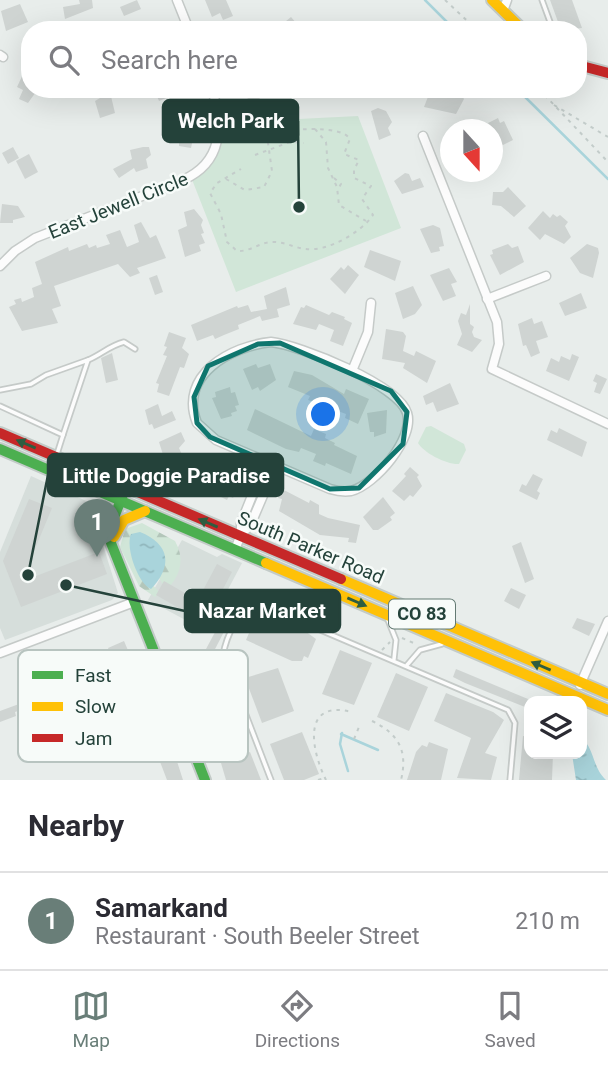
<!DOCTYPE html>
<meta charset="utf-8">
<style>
:root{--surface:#fff;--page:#f2f2f3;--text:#2b2b33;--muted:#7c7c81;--line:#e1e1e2;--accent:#697e78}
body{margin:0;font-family:Roboto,sans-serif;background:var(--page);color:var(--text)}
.controls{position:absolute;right:21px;bottom:21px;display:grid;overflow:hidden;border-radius:14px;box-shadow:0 7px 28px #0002}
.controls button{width:63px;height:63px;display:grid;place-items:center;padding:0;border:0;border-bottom:2px solid var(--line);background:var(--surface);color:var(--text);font:35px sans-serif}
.compass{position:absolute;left:440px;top:119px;width:63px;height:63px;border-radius:50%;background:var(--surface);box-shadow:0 7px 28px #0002;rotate:159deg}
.you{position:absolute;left:324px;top:415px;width:24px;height:24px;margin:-18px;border:5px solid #fff;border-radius:50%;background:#1a73e8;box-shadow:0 0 0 10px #1a73e833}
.badge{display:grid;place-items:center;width:46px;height:46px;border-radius:50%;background:var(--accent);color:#fff;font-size:23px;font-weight:700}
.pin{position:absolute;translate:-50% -58px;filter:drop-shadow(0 2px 4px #0008)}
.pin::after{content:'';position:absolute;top:37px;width:24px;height:21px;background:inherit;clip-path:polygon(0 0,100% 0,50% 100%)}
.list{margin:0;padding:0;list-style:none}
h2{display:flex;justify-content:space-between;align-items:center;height:91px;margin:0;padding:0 28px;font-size:30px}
h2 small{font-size:23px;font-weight:400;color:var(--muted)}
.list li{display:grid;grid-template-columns:46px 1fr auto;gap:21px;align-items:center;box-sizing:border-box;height:98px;padding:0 28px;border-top:2px solid var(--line)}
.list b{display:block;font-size:26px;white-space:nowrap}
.list p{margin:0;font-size:23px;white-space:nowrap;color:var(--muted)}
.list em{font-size:23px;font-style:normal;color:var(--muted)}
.icon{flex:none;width:38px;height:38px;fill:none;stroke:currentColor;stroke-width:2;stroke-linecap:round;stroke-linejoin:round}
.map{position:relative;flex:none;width:608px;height:780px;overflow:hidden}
.search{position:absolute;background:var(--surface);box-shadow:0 7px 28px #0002;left:21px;right:21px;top:21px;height:77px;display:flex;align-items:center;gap:18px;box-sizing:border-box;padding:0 24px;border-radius:28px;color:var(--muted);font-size:26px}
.sheet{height:189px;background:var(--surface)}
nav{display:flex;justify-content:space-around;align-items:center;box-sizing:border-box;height:98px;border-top:2px solid var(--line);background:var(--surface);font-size:19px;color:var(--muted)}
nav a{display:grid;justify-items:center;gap:4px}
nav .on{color:var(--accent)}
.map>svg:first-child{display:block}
.built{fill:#d6dedb}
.forest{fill:url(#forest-firs)}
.park{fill:#d1e6d8}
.water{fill:url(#water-ripples)}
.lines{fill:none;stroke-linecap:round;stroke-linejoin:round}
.stream{stroke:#a9d4db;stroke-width:2.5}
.building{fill:#cfd4d2}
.lane-casing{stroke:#c5cac8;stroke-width:7}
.street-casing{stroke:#c5cac8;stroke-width:11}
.fast-casing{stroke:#c3cbc8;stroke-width:14}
.slow-casing{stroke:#c3cbc8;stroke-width:14}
.jam-casing{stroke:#c3cbc8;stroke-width:14}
.path{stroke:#c3ccca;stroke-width:2;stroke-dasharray:3.5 5;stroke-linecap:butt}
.lane{stroke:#fcfcfc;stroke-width:3.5}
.street{stroke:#fcfcfc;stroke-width:8}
.fast{stroke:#4caf50;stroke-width:10}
.slow{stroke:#ffc107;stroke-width:10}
.jam{stroke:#c62828;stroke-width:10}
.oneway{fill:#2e5d40}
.marked{fill:#0f766e;fill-opacity:0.2;stroke:#0f766e;stroke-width:5;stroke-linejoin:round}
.labels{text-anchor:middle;stroke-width:5;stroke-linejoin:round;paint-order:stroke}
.shield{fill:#f7fbf9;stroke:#637a73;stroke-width:2}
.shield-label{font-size:18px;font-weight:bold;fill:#24423a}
.street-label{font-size:19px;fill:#24423a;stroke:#f7fbf9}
.key{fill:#f7fbf9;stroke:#b8c4c0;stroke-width:2}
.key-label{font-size:19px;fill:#24423a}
.leader{fill:none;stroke:#24423a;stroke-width:2.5}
.callout-dot{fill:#24423a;stroke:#f7fbf9;stroke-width:2.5}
.callout{fill:#24423a;stroke:#24423a;stroke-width:2.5}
.callout-label{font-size:21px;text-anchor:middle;font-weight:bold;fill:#fff}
</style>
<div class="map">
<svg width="608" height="780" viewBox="0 0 608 780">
<defs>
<pattern id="forest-firs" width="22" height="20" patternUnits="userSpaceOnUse" patternTransform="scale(1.75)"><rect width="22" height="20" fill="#d1e6d8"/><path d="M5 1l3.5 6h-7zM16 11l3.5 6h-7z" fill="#b3c6ba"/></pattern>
<pattern id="water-ripples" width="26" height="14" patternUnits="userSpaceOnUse" patternTransform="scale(1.75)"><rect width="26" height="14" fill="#a9d4db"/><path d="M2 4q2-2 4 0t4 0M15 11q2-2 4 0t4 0" fill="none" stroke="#91b7bd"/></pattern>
</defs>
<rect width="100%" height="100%" fill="#e8edeb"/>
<g class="built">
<path d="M31,476L104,509L106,514L102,542L118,593L112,600L5,640L0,628V552Z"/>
<path d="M182,540L217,557L222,554L242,563L206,631L148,600Z"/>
</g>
<path class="forest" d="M142,523L175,541C184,557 182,572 170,586H164L159,578L149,581L160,593L155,597L139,586L120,547L125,529Z"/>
<g class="park">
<path d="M358,116L401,228L236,292L191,177L204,166L220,123Z"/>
<path d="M431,426L464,444L466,450L459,464C447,465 424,453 418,443L426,427Z"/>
</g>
<g class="water">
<path d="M140,532C170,544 173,566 151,589C138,584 125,547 131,534Z"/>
<path d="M582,739C594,747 592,767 606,780H576L572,754H582Z"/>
</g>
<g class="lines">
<g class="stream">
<path d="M425,0L455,30"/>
<path d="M578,39H580"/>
<path d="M517,89L608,179"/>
<path d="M342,733L340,744L348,771"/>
<path d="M341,734L378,750"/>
</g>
</g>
<g class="building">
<path d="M79,0H92L93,8L65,19L63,7L80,4Z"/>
<path d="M137,0L141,9L124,16L120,7Z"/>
<path d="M205,0H226L233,16L223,20L220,13L212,17Z"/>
<path d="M550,0H572L582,28L561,30Z"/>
<path d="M20,4L28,22L6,31L1,11Z"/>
<path d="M291,17L302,30H275Z"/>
<path d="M25,70L30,72V89H38L28,103L19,99L23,90L17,87Z"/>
<path d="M149,89H188L159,101L157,96L153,98Z"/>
<path d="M431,89L459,91L464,99L456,114L424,107Z"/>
<path d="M110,92L115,113L100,118L95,101Z"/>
<path d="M258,93L264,113L276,110L278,119L263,121L262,116L247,120L243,101Z"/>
<path d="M378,108L386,111L392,122L388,128L391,135L379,140L371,111Z"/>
<path d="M185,113L198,115V135L194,134L191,148L179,146V133Z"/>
<path d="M498,118L500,123L504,121L513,140L493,150V130L488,123Z"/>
<path d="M13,147L19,158L8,164L2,153Z"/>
<path d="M143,147H149L151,155L146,159L148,168L136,172L134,168L119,178L113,169L132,159L130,150Z"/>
<path d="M29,154L38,172L25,179L16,161Z"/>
<path d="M405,173L409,174L412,181L420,178L424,187L402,194L394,181Z"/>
<path d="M508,187L526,206L514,217L501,206L492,205L493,192H503Z"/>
<path d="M2,204L18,206L25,217L13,220V223H0Z"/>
<path d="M194,209L203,220L201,225L204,233L201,234L205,243L199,245L201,251L185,257L178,230L187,226L184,212Z"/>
<path d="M543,211L550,218L553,214L557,217L560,215L568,222L565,226L571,237L564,244L545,234L540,240L528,228Z"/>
<path d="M141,222L150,238L156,235L166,258L137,268L140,273L130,277L118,264L54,286L61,306L52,309L58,323L22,331L9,307L16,304L14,300L21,298L22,302L34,297L32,288L42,284L35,262L68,247L69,251L87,244L89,248L96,245L97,248L110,244L106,235L120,230L127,247L139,242L134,225Z"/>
<path d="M433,225L440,228L444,246L439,247L440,251L431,253L420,229Z"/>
<path d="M508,244L512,248L518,246L524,262L500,275L490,255L493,254L492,250Z"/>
<path d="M587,244L598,248L599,253L593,278L580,273L570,258Z"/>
<path d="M370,250L401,261L395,281L364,267Z"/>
<path d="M348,265L359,275L345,294L330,279L341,267L344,270Z"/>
<path d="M449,268L457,282L451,284L456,296L443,301L430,275Z"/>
<path d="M157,275L163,292L155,295L149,278Z"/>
<path d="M413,286L422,305L415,314L403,319L395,293Z"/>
<path d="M286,287L290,305L277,309L279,317L262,321L260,316L238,325L239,329L224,335L215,339L213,335L197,341L191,325L237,306L238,308L248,305L251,312L267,309L264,296Z"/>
<path d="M581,293L587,308L565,316L559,303Z"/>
<path d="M470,304V324L474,327L472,332L474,337L482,340L472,352L457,345L462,334L458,321L461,313L466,315Z"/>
<path d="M306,305L329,315L332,312L345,317L344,319L352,323L343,346L330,341L334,330L319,324L316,330L293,324L301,307L304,308Z"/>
<path d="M532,318L534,324L542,321L548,337L536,341L540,353L531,357L526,345L523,346L518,324Z"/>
<path d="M386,329L403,332L406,336L403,351L414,356L416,351L436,361L427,383L403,368L405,363L382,359Z"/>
<path d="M169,332L186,338L182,348L189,354L184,368L180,367L169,396L157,392L159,384L156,383L167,356L163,355L167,347L164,346Z"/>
<path d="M112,353L118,380L106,383L101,358Z"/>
<path d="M572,354L579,357L569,381L546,371L551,358L559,362L561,356L570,360Z"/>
<path d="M256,364L258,368L270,364L276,380L260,391L258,387L252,390L243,369Z"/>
<path d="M294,371L312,375L344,394L346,389L369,399L358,424L345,418L346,414L308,400L310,396L288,387Z"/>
<path d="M596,374L607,379L600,394L594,392L597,383L593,381Z"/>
<path d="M450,383L459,404L437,412L433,402L426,405L423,396Z"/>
<path d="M230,387L231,393L235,392L239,405L235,406L237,411L231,413L232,416L221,419L212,398L216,397L215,392Z"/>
<path d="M158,404L162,416L172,411L176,420L154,429L152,424L149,425L145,410Z"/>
<path d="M255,409L311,436L314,429L326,434L325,438L335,443L334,445L357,456L351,474L326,463L325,466L313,461L316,454L301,448L299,452L286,449L247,430Z"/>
<path d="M387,410L386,433L374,437V432H370L367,413Z"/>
<path d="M559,428L587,442L582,457L547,440L551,430L557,433Z"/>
<path d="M181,432L185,441L179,448L183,457L166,464L159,442Z"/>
<path d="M189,465L204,471L206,466L228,479L233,473L244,478L233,498L229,496L227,500L183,478Z"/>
<path d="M410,467L419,475L417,477L422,486L413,497L410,495L404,501L392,491L406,476L404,474Z"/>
<path d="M533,474L543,479L537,491L540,493L537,500L519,491L522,484L526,486Z"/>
<path d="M282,489L309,503L310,500L319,505V514L328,518L360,525L356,543L348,542L349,538L320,535L279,511L282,499L278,498Z"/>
<path d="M383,497L395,513L390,517L392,520L378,530H373L363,517Z"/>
<path d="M29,499L52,508L30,561L36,576L99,552L107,574L21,607L3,561Z"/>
<path d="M521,542L534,579L525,583L512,546Z"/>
<path d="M217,564L232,572L216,602L201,594Z"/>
<path d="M164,581L197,600L189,614L156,595Z"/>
<path d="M511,588L526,595L519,609L504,601Z"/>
<path d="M258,612L305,631L316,639L308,658L304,656L302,661H292L246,640Z"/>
<path d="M577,618L595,624L589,636L572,628Z"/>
<path d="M221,621L228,624L213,653L206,649Z"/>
<path d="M124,641L130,655L113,662L108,648Z"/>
<path d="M340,650L372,663L354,705L322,694Z"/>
<path d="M278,668L294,711L262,723L245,678Z"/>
<path d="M456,669L528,699L525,707L465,683L453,677Z"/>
<path d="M396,673L428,687L409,731L377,717Z"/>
<path d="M446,693L493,712L504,720L485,753L497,757L491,780L457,778L471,738L434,721Z"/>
<path d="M19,704L21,710L15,712L16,716L0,722V711Z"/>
<path d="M302,732L319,774L304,780H284L270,744Z"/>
<path d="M523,736L529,737V754H553L552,780H519Z"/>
<path d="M164,738L173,749L183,780H167L159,759L154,763L151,759L147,762L143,757L136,760L132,751Z"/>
<path d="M429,742L448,749L441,780H407L416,752L422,745L427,747Z"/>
<path d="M250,752L261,780H226L221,763Z"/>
</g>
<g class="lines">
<g class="lane-casing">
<g id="lane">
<path d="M542,0L553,30"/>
<path d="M88,360C102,354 109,346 124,342L135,349"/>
<path d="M0,390L31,384L46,375L88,360L63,435"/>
<path d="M0,406L63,435L57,454"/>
<path d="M388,620L396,640L394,659"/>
<path d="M407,665L420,650L442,644"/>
<path d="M271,780L223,655C226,638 239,606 257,603L508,710L515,723L510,780"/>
</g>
</g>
<g class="street-casing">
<g id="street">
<path d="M177,0L189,30"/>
<path d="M503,11L507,0"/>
<path d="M0,55L3,57"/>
<path d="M423,136L497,322L499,344L492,369L608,424"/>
<path d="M0,266L15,251L35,238L183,180C223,162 223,127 212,89"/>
<path d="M487,299L546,276"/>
<path d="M271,342C300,345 399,385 407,413C415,438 375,485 351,491C344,492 337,491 330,489L216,440L197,423C178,375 231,346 271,342Z"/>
<path d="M352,371L368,332L371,303"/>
<path d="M241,534V523L266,461"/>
<path d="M235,550L241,534L250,526L276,465"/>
<path d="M0,653L134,602"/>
<path d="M580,685L608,621"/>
</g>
</g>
<g class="fast-casing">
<g id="fast">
<path d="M0,449L266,563"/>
<path d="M126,487L113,520L111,543L205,780"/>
</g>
</g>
<g class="slow-casing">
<g id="slow">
<path d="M492,0L523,30"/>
<path d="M114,537L124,520L145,511"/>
<path d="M266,563L608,710"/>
<path d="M341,579L608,694"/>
</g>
</g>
<g class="jam-casing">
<g id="jam">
<path d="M578,65L608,73"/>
<path d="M0,433L341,579"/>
</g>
</g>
<g class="path">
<path d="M445,0L477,30"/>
<path d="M539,89L608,162"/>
<path d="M554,105L608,137"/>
<path d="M315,129L326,142L328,168L337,187L339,205L366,221"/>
<path d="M255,155L290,142L304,143"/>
<path d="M334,178L341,184L338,189"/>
<path d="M226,179L245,190L264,187L272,171L268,143L278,132C293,129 342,125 350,139L344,154L359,160L354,170V178L371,186L362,199L373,215C362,232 327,252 306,249C295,248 285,242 274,242C261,241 251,252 237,251L227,242L221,214L210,193L217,183L241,169"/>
<path d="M402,638L416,644"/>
<path d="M382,650L390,642"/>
<path d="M372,721C399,734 408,751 401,780"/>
<path d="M354,739L359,727"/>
<path d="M318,780L324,778"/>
<path d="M326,780C312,752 300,699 352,712"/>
</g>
<use href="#lane" class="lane"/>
<use href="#street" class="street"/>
<use href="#fast" class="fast"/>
<use href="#slow" class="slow"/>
<use href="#jam" class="jam"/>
</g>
<defs><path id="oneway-solid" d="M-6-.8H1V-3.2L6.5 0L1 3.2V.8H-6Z" transform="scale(1.75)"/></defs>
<g class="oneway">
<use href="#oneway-solid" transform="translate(26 444) rotate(-157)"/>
<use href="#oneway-solid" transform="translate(208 523) rotate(-157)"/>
<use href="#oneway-solid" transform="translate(357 602) rotate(23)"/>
<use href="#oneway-solid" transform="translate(541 666) rotate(-157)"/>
</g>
<path class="marked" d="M280,343L391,391L407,412L403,444L359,488L330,489L210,437L197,423L194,397L208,366L258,344Z"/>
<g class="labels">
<rect class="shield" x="389" y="599.5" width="66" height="29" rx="5"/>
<g class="shield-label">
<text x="422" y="620">CO 83</text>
</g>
<g class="street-label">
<text transform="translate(118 205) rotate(-22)" y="7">East Jewell Circle</text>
<text transform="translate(311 547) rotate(23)" y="7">South Parker Road</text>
</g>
</g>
<rect x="18" y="650" width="230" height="112" rx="10" class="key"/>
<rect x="32" y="671" width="31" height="8" fill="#4caf50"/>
<rect x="32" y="702" width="31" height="9" fill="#ffc107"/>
<rect x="32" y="734" width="31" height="8" fill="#c62828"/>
<g class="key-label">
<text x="75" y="682">Fast</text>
<text x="75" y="713">Slow</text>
<text x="75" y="745">Jam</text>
</g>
<path class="leader" d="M299 207L298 121M28 575L48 475M66 585L185 611"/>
<g class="callout-dot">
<circle cx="299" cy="207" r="7"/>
<circle cx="28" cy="575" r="7"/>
<circle cx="66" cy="585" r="7"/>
</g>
<g class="callout">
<rect x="163" y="100" width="135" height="42" rx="7"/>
<rect x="48" y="454" width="235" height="42" rx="7"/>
<rect x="185" y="590" width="155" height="42" rx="7"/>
</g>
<g class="callout-label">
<text x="231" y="128">Welch Park</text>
<text x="166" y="483">Little Doggie Paradise</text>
<text x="262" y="618">Nazar Market</text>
</g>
</svg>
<div class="controls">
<button><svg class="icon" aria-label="layers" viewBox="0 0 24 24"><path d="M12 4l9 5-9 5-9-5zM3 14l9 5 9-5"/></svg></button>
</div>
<svg class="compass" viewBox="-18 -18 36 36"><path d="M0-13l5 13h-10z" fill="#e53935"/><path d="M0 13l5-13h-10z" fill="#7c7c81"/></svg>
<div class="you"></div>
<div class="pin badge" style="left:97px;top:557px">1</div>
<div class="search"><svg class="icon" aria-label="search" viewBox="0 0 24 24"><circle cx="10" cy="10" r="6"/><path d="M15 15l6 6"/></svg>Search here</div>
</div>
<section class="sheet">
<h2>Nearby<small></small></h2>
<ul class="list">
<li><span class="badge">1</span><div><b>Samarkand</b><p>Restaurant · South Beeler Street</p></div><em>210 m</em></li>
</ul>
</section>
<nav>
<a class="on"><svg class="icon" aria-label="map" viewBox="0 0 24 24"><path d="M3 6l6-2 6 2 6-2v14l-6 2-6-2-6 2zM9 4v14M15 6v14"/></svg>Map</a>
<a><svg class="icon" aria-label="directions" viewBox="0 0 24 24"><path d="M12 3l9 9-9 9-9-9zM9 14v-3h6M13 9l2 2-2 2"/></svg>Directions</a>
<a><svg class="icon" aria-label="saved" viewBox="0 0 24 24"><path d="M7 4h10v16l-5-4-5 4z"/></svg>Saved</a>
</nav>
